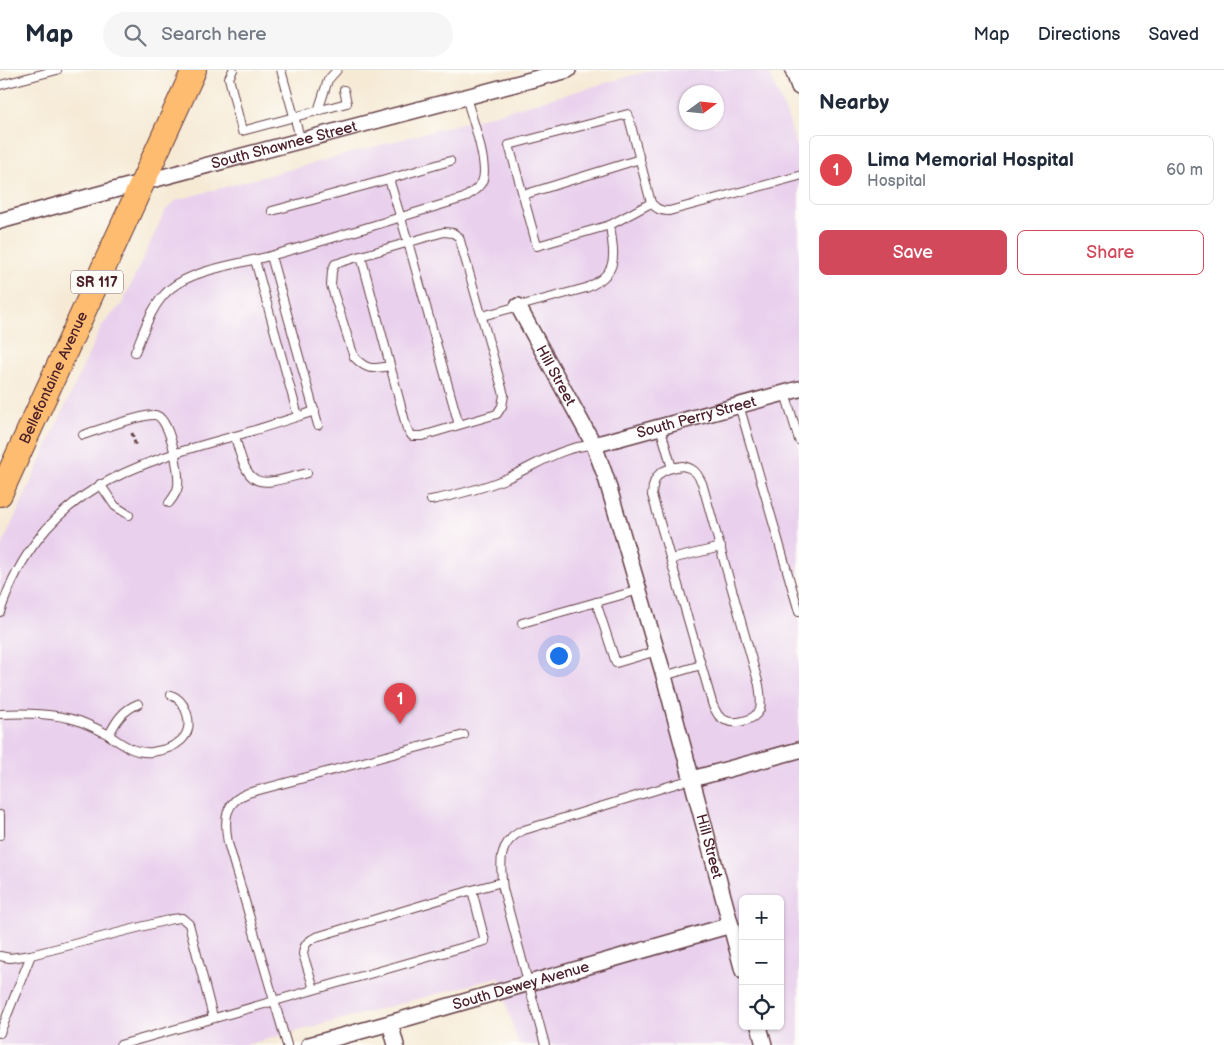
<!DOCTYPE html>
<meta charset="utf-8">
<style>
:root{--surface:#fff;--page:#f6f6f7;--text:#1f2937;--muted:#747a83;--line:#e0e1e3;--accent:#d1495b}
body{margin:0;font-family:"Balsamiq Sans",sans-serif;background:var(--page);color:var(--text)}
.controls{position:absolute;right:15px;bottom:15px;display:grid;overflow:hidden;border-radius:8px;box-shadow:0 1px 4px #0004}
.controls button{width:45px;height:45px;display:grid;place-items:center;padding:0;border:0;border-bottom:1px solid var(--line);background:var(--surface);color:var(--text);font:25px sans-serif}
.compass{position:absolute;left:679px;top:15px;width:45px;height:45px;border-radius:50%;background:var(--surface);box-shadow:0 1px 4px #0004;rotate:75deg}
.you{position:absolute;left:558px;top:585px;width:18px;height:18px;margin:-12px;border:4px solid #fff;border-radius:50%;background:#1a73e8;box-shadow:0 0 0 8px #1a73e833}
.badge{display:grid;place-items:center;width:32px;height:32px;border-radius:50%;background:var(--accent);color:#fff;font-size:16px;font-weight:700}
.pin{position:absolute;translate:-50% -41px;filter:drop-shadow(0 1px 2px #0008)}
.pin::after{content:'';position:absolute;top:26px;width:18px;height:15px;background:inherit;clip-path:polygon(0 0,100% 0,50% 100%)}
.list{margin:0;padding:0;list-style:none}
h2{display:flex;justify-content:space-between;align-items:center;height:65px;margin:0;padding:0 20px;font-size:21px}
h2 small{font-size:16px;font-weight:400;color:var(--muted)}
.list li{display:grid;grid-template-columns:32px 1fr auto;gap:15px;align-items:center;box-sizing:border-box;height:70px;margin:0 10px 10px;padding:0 10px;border:1px solid var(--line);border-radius:8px}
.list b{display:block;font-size:19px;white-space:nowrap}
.list p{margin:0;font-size:16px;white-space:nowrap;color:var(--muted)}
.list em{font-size:16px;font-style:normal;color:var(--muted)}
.actions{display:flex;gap:10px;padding:15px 20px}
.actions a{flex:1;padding:11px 0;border:1px solid var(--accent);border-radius:8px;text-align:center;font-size:18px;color:var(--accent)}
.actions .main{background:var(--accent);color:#fff}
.icon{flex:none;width:28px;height:28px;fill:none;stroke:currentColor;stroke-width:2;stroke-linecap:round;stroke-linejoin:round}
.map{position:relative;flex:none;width:799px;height:975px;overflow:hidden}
header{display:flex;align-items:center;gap:30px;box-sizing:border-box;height:70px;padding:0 25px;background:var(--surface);border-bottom:1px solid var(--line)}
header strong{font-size:24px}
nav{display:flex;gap:28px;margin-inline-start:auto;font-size:18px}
.search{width:350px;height:45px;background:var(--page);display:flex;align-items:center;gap:12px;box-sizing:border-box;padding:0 18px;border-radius:28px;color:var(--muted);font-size:19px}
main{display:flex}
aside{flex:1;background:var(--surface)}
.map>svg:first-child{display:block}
.built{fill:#e9d1ed;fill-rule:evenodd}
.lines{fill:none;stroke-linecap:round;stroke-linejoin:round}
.service-casing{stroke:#643d44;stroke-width:10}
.minor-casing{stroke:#643d44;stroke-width:18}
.primary-casing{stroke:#643d44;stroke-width:26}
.path{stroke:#643d44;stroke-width:3;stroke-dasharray:4 4;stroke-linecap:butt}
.service{stroke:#fff;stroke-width:8}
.minor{stroke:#fff;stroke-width:15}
.primary{stroke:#fdbc6f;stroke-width:24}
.labels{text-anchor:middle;stroke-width:4;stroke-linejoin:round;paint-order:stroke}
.shield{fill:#fdfcf7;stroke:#806168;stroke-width:1}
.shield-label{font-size:14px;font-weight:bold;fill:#4a1f2b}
.street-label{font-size:15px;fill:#4a1f2b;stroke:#fdfcf7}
</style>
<header>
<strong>Map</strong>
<div class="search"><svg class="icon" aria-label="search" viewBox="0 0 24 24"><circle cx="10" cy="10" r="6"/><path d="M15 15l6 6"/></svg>Search here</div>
<nav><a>Map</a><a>Directions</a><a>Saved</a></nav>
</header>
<main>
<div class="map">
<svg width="799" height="975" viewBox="0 0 799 975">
<rect width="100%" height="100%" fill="#fdfcf7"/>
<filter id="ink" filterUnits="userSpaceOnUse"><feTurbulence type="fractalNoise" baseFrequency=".02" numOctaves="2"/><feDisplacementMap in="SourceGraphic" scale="10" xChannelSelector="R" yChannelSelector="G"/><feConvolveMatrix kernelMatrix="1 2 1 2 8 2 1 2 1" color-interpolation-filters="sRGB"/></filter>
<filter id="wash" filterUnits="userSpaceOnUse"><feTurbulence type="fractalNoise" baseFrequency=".0096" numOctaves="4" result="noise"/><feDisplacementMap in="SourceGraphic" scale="20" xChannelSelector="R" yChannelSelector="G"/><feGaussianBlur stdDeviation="1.12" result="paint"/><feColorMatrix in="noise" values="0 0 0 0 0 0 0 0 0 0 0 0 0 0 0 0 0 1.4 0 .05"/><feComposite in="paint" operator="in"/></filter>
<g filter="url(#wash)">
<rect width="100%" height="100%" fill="#f6ead5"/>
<path class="built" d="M652,0H768L788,48L799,85V975H518L499,907L246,975H0V480L102,255L122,234L165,141L177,130L492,45ZM686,22H716V52H686ZM743,829H780V956H743Z"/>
</g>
<g filter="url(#ink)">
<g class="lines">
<g class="service-casing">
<g id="service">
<path d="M233,0L229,8L242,61L347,33L344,20"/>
<path d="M281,0L301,71"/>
<path d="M0,15L57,0"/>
<path d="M318,41L328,10L337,0"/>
<path d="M450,91L389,109L408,172L459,355L422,366H412L407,359L361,186L444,162L453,163L459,167L504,325L502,336L497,344L459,355"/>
<path d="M523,125L509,75L628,44L651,133C657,139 660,141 669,141L799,106"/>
<path d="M272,141L389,109"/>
<path d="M610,155L537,176L523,125L640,89"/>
<path d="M271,186L318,355"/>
<path d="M361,186L335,194L332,201L331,215L354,287C368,301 372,299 390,296"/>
<path d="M255,190L298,346"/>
<path d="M482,246L586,218C620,203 614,187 610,155L651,133"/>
<path d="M135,282C144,261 151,235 170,219C194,199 240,194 270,186C335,168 400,147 464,128C470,124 478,119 482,112C490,97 471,45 466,27"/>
<path d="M785,323L799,370"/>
<path d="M739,335L799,542"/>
<path d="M660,357L672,398"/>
<path d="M83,365C98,360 142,344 155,345C170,347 180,403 178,416C177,423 173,428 169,433"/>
<path d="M235,366C249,422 257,416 307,403"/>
<path d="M682,396C694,398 697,403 702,413L759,615C760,622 762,632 760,639C754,652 730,657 719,646C717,644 715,639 713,636L652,425C653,403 662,399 682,396Z"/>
<path d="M100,414L115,436L129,445"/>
<path d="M431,430C456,425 481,419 505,409C535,396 561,376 594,375"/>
<path d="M671,489L721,477"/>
<path d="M596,532L616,593L657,581"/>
<path d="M0,542C41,421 130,394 242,364C266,357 290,349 315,341"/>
<path d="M522,553L639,520"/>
<path d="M664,606L701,595"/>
<path d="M0,644C26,643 54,643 79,651C89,655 98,659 107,664C121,673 133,684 152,682C175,679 196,667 186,641C183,633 179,628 171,625"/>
<path d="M109,665C116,651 123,640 138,634"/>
<path d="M0,745V765"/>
<path d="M0,886L10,888L31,885L172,849L182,848L189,854L213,947"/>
<path d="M314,919L303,884C304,874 308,871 316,867L472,820"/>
<path d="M0,963L31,885"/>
<path d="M120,975L485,871L472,820L502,812"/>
<path d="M287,975L228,773C224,750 224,732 248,723L464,665"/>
<path d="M545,975L503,819C500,794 497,772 524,760L692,709"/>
</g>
</g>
<g class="minor-casing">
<g id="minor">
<path d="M793,0L799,17"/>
<path id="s1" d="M0,151C189,99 379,50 568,0"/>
<path id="s2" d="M518,236L594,375L606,408L664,606L743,901"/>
<path id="s3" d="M594,375L799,319"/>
<path d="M692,709L799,680"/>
<path d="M390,953L396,975"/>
<path d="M759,956L764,975"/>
<path id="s4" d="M309,975L390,953L731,855"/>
</g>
</g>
<g class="primary-casing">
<g id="primary">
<path id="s5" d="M0,424L194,0"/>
</g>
</g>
<path class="path" d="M132,363L136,377"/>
<use href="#service" class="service"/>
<use href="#minor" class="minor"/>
<use href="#primary" class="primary"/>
</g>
</g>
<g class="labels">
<rect class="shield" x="71" y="200.5" width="52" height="23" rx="4"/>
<g class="shield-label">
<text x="97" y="217">SR 117</text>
</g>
<g class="street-label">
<text dy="5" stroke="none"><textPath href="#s1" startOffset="294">South Shawnee Street</textPath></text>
<text dy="5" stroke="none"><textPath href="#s2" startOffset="79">Hill Street</textPath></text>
<text dy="5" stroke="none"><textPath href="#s5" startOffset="128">Bellefontaine Avenue</textPath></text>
<text dy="5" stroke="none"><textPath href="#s3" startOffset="106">South Perry Street</textPath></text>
<text dy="5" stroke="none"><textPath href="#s2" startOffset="576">Hill Street</textPath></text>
<text dy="5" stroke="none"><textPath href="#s4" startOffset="220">South Dewey Avenue</textPath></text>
</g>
</g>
</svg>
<div class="controls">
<button>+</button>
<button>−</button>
<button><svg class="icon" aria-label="locate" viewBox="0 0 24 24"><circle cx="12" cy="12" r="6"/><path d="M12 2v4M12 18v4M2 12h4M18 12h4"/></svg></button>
</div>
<svg class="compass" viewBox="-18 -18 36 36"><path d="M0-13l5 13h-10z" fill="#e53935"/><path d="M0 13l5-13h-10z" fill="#747a83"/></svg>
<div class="you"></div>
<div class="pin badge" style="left:400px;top:654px;background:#e0444e">1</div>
</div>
<aside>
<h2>Nearby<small></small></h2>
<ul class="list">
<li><span class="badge" style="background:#e0444e">1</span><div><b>Lima Memorial Hospital</b><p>Hospital</p></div><em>60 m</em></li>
</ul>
<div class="actions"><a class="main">Save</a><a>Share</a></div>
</aside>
</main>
